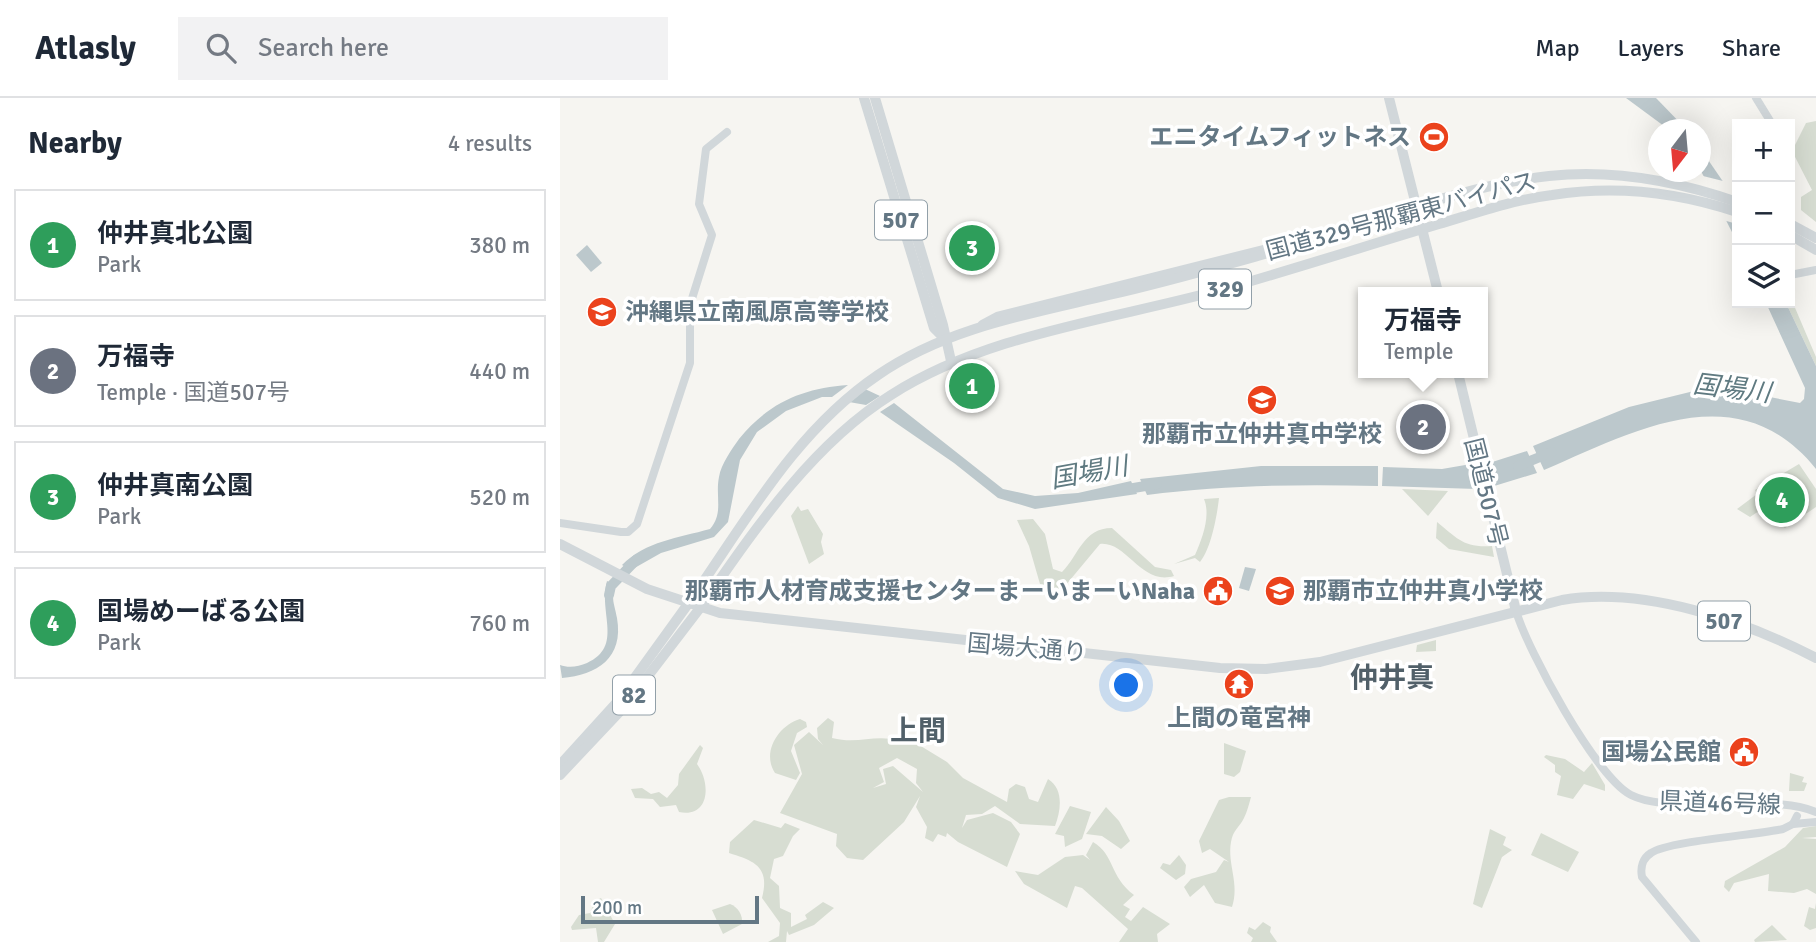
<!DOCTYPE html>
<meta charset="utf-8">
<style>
:root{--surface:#fff;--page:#f2f2f3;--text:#1f2937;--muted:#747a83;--line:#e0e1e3;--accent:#eb421c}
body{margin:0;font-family:Signika,"Noto Sans JP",sans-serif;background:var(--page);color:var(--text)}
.controls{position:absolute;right:21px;top:21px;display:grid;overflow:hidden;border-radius:0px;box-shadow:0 7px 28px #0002}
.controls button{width:63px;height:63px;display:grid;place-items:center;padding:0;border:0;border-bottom:2px solid var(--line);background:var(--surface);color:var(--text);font:35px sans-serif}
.compass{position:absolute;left:1088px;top:21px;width:63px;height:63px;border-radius:50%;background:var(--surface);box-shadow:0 7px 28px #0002;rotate:196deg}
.scale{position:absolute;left:21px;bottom:18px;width:178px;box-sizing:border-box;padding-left:7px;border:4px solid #637784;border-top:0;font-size:19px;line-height:24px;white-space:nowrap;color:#637784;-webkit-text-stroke:5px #fff;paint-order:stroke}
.you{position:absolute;left:567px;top:588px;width:24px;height:24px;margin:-18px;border:5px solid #fff;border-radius:50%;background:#1a73e8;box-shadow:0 0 0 10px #1a73e833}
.badge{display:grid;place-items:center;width:46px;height:46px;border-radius:50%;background:var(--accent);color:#fff;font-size:23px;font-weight:700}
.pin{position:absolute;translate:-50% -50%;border:4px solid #fff;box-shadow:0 2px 7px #0006}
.popup{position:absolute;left:798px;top:189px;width:130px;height:91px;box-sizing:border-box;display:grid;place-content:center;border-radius:0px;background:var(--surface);filter:drop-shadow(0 2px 5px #0005);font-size:23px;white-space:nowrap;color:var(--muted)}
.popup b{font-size:26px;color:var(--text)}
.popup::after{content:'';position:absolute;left:50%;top:100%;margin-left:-14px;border:14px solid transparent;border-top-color:var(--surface)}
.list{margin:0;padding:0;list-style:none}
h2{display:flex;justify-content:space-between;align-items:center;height:91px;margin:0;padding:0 28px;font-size:30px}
h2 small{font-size:23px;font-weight:400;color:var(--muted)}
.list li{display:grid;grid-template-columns:46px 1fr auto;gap:21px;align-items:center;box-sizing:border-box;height:112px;margin:0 14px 14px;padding:0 14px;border:2px solid var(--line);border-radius:0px}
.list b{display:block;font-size:26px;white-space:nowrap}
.list p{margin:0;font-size:23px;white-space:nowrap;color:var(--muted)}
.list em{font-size:23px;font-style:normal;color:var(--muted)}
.icon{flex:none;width:38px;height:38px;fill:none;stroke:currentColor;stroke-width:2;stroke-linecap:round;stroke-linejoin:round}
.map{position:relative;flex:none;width:1256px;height:844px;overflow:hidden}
header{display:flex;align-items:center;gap:42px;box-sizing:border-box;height:98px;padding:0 35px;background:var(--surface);border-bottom:2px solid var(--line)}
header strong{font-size:33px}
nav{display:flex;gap:38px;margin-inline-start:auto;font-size:24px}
.search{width:490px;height:63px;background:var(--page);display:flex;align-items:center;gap:18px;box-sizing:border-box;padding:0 24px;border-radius:0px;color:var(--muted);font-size:26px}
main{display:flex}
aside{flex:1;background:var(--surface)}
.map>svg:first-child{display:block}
.green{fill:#d7ddd2;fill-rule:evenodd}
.water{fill:#bcc8cc}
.pier{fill:#f6f5f1}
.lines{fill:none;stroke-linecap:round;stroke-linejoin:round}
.river{stroke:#bcc8cc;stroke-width:10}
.secondary{stroke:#d1d7da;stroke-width:8}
.primary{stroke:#d1d7da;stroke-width:10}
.highway{stroke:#d1d7da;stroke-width:10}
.labels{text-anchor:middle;stroke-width:7;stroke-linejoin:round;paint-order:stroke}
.shield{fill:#fff;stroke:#92a0a9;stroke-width:2}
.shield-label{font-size:23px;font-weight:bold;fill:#637784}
.poi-label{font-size:24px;font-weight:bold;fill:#637784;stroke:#fff;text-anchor:end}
.street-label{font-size:24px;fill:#637784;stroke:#fff}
.water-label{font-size:26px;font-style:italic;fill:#5f7a81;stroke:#fff}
.quarter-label{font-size:28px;font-weight:bold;fill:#516069;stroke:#fff}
</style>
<header>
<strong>Atlasly</strong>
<div class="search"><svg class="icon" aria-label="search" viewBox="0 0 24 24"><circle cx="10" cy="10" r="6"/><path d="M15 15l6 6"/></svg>Search here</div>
<nav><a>Map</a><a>Layers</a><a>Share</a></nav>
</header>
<main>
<aside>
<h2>Nearby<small>4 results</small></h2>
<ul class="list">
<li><span class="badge" style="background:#2e9e5b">1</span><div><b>仲井真北公園</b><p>Park</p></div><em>380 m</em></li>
<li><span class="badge" style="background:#6b7280">2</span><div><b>万福寺</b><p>Temple · 国道507号</p></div><em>440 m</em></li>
<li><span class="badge" style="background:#2e9e5b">3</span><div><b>仲井真南公園</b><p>Park</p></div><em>520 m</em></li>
<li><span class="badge" style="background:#2e9e5b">4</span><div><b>国場めーばる公園</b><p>Park</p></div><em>760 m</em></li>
</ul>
</aside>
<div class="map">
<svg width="1256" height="844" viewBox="0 0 1256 844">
<rect width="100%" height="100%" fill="#f6f5f1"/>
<g class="green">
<path d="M1256,23V124L1241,112V99L1252,92L1232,53L1246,25Z"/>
<circle cx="412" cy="151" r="8"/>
<path d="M1230,198L1256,259V268L1226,205H1230Z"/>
<path d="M421,271L428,281L410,294L399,280Z"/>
<path d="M1239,366L1256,391V409L1225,430L1199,413L1190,419L1177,411L1197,396L1195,392Z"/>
<path d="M842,391L888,393L868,418Z"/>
<path d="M659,400C657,418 651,451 640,464L635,460L614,466L635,457C642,441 651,418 644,401Z"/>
<path d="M238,408L241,413L248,411L263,436L261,444L264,456L249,466L231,418Z"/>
<path d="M473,421L485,436L493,471L502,474C519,457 523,430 552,430L595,469L611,472L614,478C581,488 567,443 540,446L505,488L498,491L480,486L469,448L457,422Z"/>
<path d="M877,424C897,440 903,450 932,448L934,459L889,451L876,440Z"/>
<path d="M876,542V553L856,554L857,547Z"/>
<path d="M268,620L274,624L272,640C300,647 314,635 341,643L346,639L387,664L403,680L447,704L449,691L456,686L465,689L469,701L478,704L488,681C504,691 501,712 495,728L460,726L435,708L422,716L406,717L402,730L407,722L433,715L451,724L460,736L447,769L398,744L387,735L386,739L378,736L373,744L365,740L367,729L356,709L360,698L344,724L303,762L287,760L276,748L277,736L220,715L242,676L234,647L249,634L263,647L258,641L257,630ZM337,660L357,671L356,685L363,694L333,668L323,671L326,686L313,690L324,684L319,670Z"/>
<path d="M240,621L246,624L247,629L237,635L231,653L240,675L236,682L215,675C201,654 219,627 240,621Z"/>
<path d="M664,645L686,653L680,674L674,679L664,676Z"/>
<path d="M140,647L143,650L137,666C151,685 150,720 119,714L116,707L100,709L93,701L75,700L71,691L82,690L91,696L99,694L107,700L118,687L119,676Z"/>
<path d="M986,657L1005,661L1024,674L1032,665L1045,687V693L1024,686L1013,701L997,697L1001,678L995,674V667L984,659Z"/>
<path d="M1230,675L1244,679L1242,684L1247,685L1244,693H1229Z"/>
<path d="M669,699H691C689,706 687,714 684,720C679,730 673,732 671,744C667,766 680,786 672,809L655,805L644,787L630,799L624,789L631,781L656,774L664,762L669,764L650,751L642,755L639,743L659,702Z"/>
<path d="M510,708L531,714L522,741L505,749L504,738L495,736Z"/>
<path d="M546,709L559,723L570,743L561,751L542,738L526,736Z"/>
<path d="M194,722L221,730L225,725L240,731L233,738L223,758L214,761L210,780L219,788L220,810L231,815V829L247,821L245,817L263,804L274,810L254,827L229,837L227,833L226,844H208L219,838L220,825L202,800C210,769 195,763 169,755L170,744Z"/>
<path d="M1256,728V739L1242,740L1256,741V796L1247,791L1234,795L1208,793L1209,776L1174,785L1169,794L1164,789L1165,783L1225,749L1243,730Z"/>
<path d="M930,731L946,739L943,747L952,752L942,759L922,810L913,806Z"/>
<path d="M981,735L1019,754L1008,774L971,757Z"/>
<path d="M533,744C555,757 549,778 574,797L563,807L570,811L565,819L571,823L583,809L610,826L597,836L598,844H559L568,831L522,790L515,788L507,810L464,786L455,773L478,777L505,759L523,757L530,762L526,757Z"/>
<path d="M619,757L626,767L625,776L616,782L600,770L603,765L610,767Z"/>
<path d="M41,800L55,826L44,844H38L36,830L12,832L11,829L19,817L30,815L35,803Z"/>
<path d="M1256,805V830L1250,832L1244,828L1249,809L1255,811Z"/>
<path d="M170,806C178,809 183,817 182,826L163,836L152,812Z"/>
<path d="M703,824L711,829L710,834L717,844H691L693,840L687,835L689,829L695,832Z"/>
<path d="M1212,827L1227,842L1195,844L1194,842Z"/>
</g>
<g class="water">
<path d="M1066,0H1096L1126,31H1108Z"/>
<path d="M1140,50L1177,104V144L1141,73Z"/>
<path d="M27,147L42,165L31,174L16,157Z"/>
<path d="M1206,205H1226L1256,268V371C1178,274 1073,334 984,372L973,348L1069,309L1134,293H1179L1240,305L1244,301L1245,290Z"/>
<path d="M288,287L272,299H262L226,313L197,334L180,362L168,424L154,439L101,455L71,472L62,467C86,443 118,440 150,431C164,415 155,399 159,379C161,366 172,351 179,341C208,305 243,290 288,287Z"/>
<path d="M305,291L320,298L306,307L289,304Z"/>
<path d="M334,305L443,391L475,398L518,395L571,383L577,396L475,411L438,400L394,365L320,314Z"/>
<path d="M967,353L977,375L931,389L926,366Z"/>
<path d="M911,366L917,391L822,388L823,369L882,371Z"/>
<path d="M701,368H818V388C740,386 665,387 587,397L580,381Z"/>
<path d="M685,469L696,471L689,493L679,490Z"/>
<path d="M47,483L56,488C50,500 55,507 57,520C64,560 37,577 2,580L0,567C8,570 18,569 27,565C64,548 38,515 47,483Z"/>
</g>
<path class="pier" d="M1139,77L1171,85L1177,97V126L1163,122Z"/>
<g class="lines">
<g class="river">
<path d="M958,368L992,354"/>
<path d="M562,392L597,386"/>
<path d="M49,497L51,488L77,461"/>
</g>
<g class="secondary">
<path d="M1196,0L1212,26"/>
<path d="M1230,177L1256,172"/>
<path d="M422,226L437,218L747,140"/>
<path d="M0,425L61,434H68L77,426L130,265V207L152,137L139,106L146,51L167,34"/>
<path d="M956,513C968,553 1036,679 1071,697C1095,709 1130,705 1156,706C1190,708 1224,701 1256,714"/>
<path d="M1233,726L1256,724"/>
<path d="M1136,844L1082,779C1080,769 1083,760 1091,755C1108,743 1196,737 1223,731L1233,726L1237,718"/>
</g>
<g class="primary">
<path d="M0,667L58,603L128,506"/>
<path d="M0,677L65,608L140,510"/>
</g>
<g class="highway">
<path d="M304,0L374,230L384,240"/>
<path d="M315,0L383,227L391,263"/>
<path d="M829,0L878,194"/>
<path d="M1230,126L1256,140"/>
<path d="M1230,137L1256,152"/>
<path d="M898,275L956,513"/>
<path d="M0,446L87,491L160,515L660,570L706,571L760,564L1002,502C1084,488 1185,523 1256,560"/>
<path d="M128,506C185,425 234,334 318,277C386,230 469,216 549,197C607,184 665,167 723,151C808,126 900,88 989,78C1053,71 1117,83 1177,104"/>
<path d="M140,510C193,434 251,347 331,297C429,234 559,221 671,189C740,169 809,147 879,126C916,115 953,102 992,97C1055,87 1117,94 1177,114"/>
</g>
</g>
<defs>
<g id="stadium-disc" transform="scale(1.575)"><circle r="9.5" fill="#eb421c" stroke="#fff"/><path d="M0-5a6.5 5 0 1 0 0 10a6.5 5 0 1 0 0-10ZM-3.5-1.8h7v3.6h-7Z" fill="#fff"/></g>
<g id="school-disc" transform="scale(1.575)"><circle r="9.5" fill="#eb421c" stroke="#fff"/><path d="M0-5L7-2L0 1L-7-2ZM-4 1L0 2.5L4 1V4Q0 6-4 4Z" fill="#fff"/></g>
<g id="civic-disc" transform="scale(1.575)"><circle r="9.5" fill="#eb421c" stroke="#fff"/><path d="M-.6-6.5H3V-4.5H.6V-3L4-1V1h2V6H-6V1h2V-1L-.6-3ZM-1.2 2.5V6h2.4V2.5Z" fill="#fff"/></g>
<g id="temple-disc" transform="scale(1.575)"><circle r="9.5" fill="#eb421c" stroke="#fff"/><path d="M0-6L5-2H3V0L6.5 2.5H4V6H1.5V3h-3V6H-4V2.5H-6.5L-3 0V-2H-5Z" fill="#fff"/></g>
</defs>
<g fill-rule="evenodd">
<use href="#stadium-disc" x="874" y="39"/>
<use href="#school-disc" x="42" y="214"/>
<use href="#school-disc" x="702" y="302"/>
<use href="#civic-disc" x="658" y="493"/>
<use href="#school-disc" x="720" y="493"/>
<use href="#temple-disc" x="679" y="586"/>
<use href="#civic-disc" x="1184" y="654"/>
</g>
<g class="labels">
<g class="shield">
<rect x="315" y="102.5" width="52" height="39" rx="5"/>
<rect x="639" y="171.5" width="52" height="39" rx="5"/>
<rect x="1138" y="503.5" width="52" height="39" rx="5"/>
<rect x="53" y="577.5" width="42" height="39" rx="5"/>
</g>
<g class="shield-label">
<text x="341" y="130">507</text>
<text x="665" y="199">329</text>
<text x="1164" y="531">507</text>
<text x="74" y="605">82</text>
</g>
<g class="poi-label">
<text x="851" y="47">エニタイムフィットネス</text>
<text x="65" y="222" text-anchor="start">沖縄県立南風原高等学校</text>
<text x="702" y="344" text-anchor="middle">那覇市立仲井真中学校</text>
<text x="635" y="501">那覇市人材育成支援センターまーいまーいNaha</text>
<text x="743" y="501" text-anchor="start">那覇市立仲井真小学校</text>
<text x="679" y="628" text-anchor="middle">上間の竜宮神</text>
<text x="1161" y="662">国場公民館</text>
</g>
<g class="street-label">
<text transform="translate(841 118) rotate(-15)" y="8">国道329号那覇東バイパス</text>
<text transform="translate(926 394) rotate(76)" y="8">国道507号</text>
<text transform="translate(467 550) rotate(5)" y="8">国場大通り</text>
<text transform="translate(1160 705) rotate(2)" y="8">県道46号線</text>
</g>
<g class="water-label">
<text transform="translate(1172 290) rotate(7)" y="9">国場川</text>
<text transform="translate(529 374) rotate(-10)" y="9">国場川</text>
</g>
<g class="quarter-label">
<text x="832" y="589">仲井真</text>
<text x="358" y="642">上間</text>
</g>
</g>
</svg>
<div class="controls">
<button>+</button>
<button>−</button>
<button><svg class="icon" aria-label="layers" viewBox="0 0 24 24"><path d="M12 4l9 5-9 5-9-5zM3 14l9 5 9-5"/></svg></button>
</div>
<svg class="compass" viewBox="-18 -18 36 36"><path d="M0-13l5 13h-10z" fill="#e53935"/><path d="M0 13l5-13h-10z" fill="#747a83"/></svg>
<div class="scale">200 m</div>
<div class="you"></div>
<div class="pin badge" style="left:412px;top:288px;background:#2e9e5b">1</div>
<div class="pin badge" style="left:863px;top:329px;background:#6b7280">2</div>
<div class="popup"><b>万福寺</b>Temple</div>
<div class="pin badge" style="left:412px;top:150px;background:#2e9e5b">3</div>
<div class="pin badge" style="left:1222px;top:402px;background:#2e9e5b">4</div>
</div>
</main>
